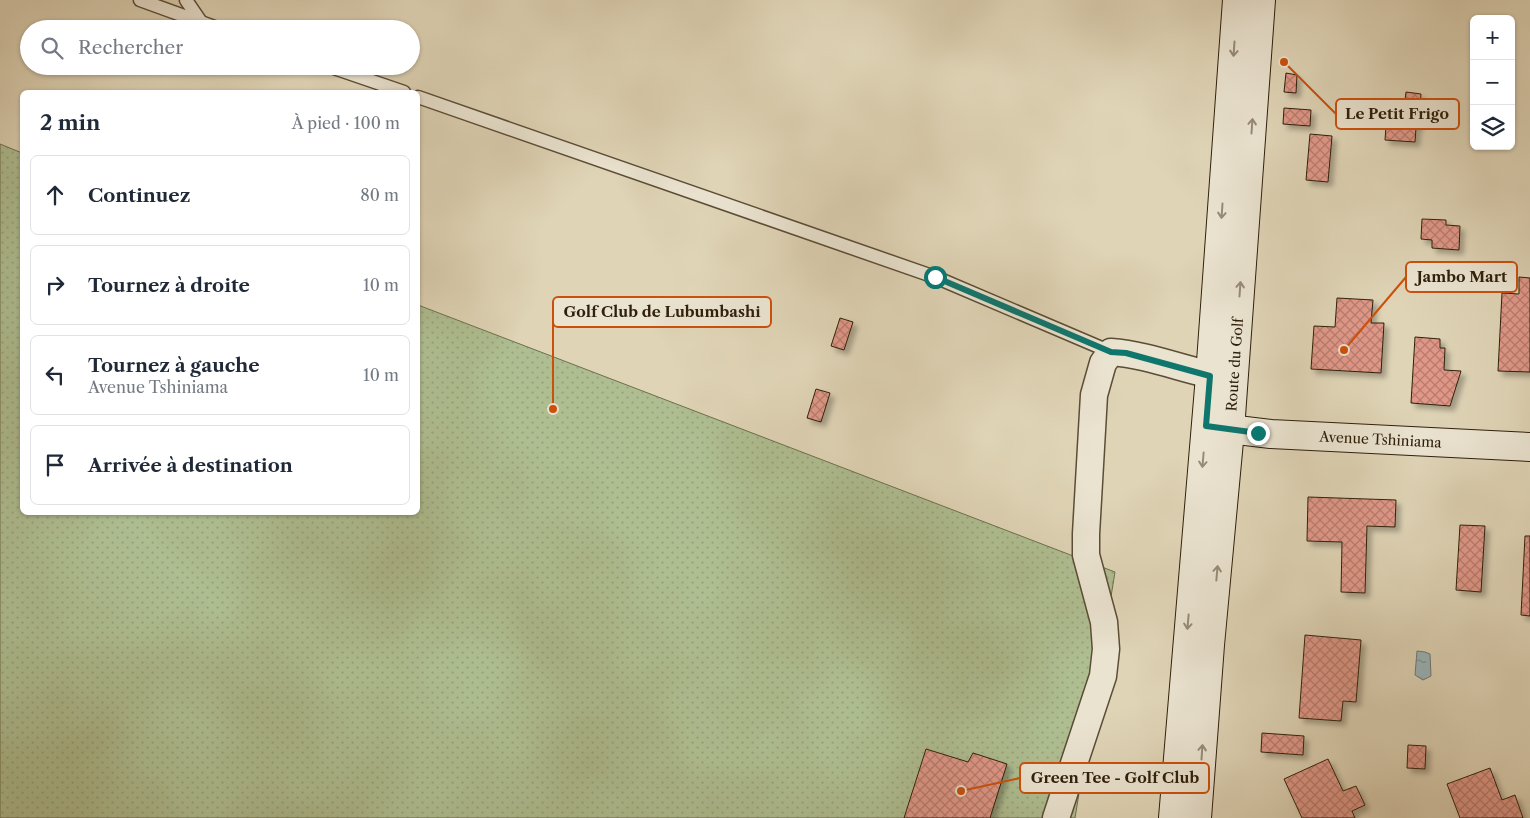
<!DOCTYPE html>
<html lang="fr">
<meta charset="utf-8">
<style>
:root{--surface:#fff;--page:#f6f6f7;--text:#1f2937;--muted:#747a83;--line:#e0e1e3}
body{margin:0;font-family:"Libre Caslon Text",serif;background:var(--page);color:var(--text)}
.controls{position:absolute;right:15px;top:15px;display:grid;overflow:hidden;border-radius:8px;box-shadow:0 1px 4px #0004}
.controls button{width:45px;height:45px;display:grid;place-items:center;padding:0;border:0;border-bottom:1px solid var(--line);background:var(--surface);color:var(--text);font:25px sans-serif}
.stop{position:absolute;width:15px;height:15px;margin:-11px;border:4px solid #0f766e;border-radius:50%;background:#fff}
.stop.end{background:#0f766e;border-color:#fff;box-shadow:0 1px 5px #0008}
.list{margin:0;padding:0;list-style:none}
h2{display:flex;justify-content:space-between;align-items:center;height:65px;margin:0;padding:0 20px;font-size:21px}
h2 small{font-size:16px;font-weight:400;color:var(--muted)}
.list li{display:grid;grid-template-columns:32px 1fr auto;gap:15px;align-items:center;box-sizing:border-box;height:80px;margin:0 10px 10px;padding:0 10px;border:1px solid var(--line);border-radius:8px}
.list b{display:block;font-size:19px;white-space:nowrap}
.list p{margin:0;font-size:16px;white-space:nowrap;color:var(--muted)}
.list em{font-size:16px;font-style:normal;color:var(--muted)}
.icon{flex:none;width:28px;height:28px;fill:none;stroke:currentColor;stroke-width:2;stroke-linecap:round;stroke-linejoin:round}
.map{position:relative;flex:none;width:1530px;height:818px;overflow:hidden}
.search{position:absolute;background:var(--surface);box-shadow:0 1px 4px #0004;left:20px;top:20px;width:400px;height:55px;display:flex;align-items:center;gap:12px;box-sizing:border-box;padding:0 18px;border-radius:28px;color:var(--muted);font-size:19px}
.panel{position:absolute;background:var(--surface);box-shadow:0 1px 4px #0004;left:20px;top:90px;width:400px;height:425px;border-radius:8px}
.map>svg:first-child{display:block}
.grass{fill:url(#grass-dots);stroke:#6e6f4e}
.water{fill:url(#water-ripples);stroke:#6f7974}
.building{fill:url(#building-cross-hatch);stroke:#2f200b;filter:url(#shadow)}
.lines{fill:none;stroke-linecap:round;stroke-linejoin:round}
.lane-casing{stroke:#5b4d36;stroke-width:15}
.street-casing{stroke:#5b4d36;stroke-width:29}
.secondary-casing{stroke:#2f200b;stroke-width:30}
.lane{stroke:#eae3d0;stroke-width:12}
.street{stroke:#eae3d0;stroke-width:26}
.secondary{stroke:#eae3d0;stroke-width:28}
.oneway{stroke:#968b77}
.route{stroke:#0f766e;stroke-width:6}
.labels{text-anchor:middle;stroke-width:4;stroke-linejoin:round;paint-order:stroke}
.street-label{font-size:14px;fill:#2f200b;stroke:#eae3d0}
.leader{fill:none;stroke:#cc500c;stroke-width:2}
.callout-dot{fill:#cc500c;stroke:#eae3d0;stroke-width:2}
.callout{fill:#eae3d0;stroke:#cc500c;stroke-width:2}
.callout-label{font-size:15px;text-anchor:middle;font-weight:bold;fill:#2f200b}
</style>
<div class="map">
<svg width="1530" height="818" viewBox="0 0 1530 818">
<defs>
<pattern id="grass-dots" width="8" height="8" patternUnits="userSpaceOnUse" patternTransform="scale(1.25)"><rect width="8" height="8" fill="#aebe91"/><path d="M2 2h.1M6 6h.1" fill="none" stroke="#96a37c" stroke-width="1.8" stroke-linecap="round"/></pattern>
<pattern id="water-ripples" width="26" height="14" patternUnits="userSpaceOnUse" patternTransform="scale(1.25)"><rect width="26" height="14" fill="#99b5ba"/><path d="M2 4q2-2 4 0t4 0M15 11q2-2 4 0t4 0" fill="none" stroke="#7d9395"/></pattern>
<pattern id="building-cross-hatch" width="8" height="8" patternUnits="userSpaceOnUse" patternTransform="scale(1.25)"><rect width="8" height="8" fill="#e19889"/><path d="M0 0l8 8M0 8l8-8" fill="none" stroke="#b77c6e"/></pattern>
<filter id="shadow"><feDropShadow dx="4.5" dy="4.5" stdDeviation="2.5" flood-color="#0004"/></filter>
</defs>
<rect width="100%" height="100%" fill="#dfd4b6"/>
<filter id="stains"><feTurbulence type="fractalNoise" baseFrequency=".004" numOctaves="4"/><feColorMatrix values="0 0 0 0 .2 0 0 0 0 .09 0 0 0 0 .02 0 0 0 .5 -.17"/></filter>
<radialGradient id="worn" r=".72"><stop offset=".6" stop-color="#630" stop-opacity="0"/><stop offset="1" stop-color="#630" stop-opacity=".3"/></radialGradient>
<path class="grass" d="M0,144L22,153V512H418V305L1115,572L1075,818H0Z"/>
<path class="water" d="M1417,651L1425,652L1430,654L1431,676L1423,680L1415,675Z"/>
<g class="building">
<path d="M1286,73L1297,75L1296,93L1284,92Z"/>
<path d="M1406,92L1421,94L1418,127L1402,125Z"/>
<path d="M1284,108L1311,110L1310,126L1283,124Z"/>
<path d="M1386,126L1416,128L1415,142L1385,140Z"/>
<path d="M1310,134L1332,136L1328,182L1306,180Z"/>
<path d="M1422,219L1446,220V225L1460,226L1459,250L1432,248V240L1421,239Z"/>
<path d="M1519,277L1530,278V372L1498,371L1502,293L1519,294Z"/>
<path d="M1337,298L1373,300L1371,323H1384L1381,373L1311,369L1314,326L1335,327Z"/>
<path d="M840,318L853,322L844,350L831,346Z"/>
<path d="M1415,337L1440,339V348H1445L1444,370L1461,371L1450,406L1411,403Z"/>
<path d="M816,389L830,393L821,422L807,418Z"/>
<path d="M1308,497L1396,500L1395,527L1367,526L1365,593L1341,592L1342,542L1307,541Z"/>
<path d="M1460,525L1485,526L1481,592L1456,590Z"/>
<path d="M1525,536H1530V616L1521,615Z"/>
<path d="M1305,635L1361,640L1356,702L1343,701L1341,721L1299,718Z"/>
<path d="M1262,733L1304,736L1303,755L1261,752Z"/>
<path d="M1408,745L1426,746L1425,769L1407,768Z"/>
<path d="M926,749L968,762L973,753L1007,764L990,818H904Z"/>
<path d="M1328,759L1343,791L1356,786L1365,805L1352,811L1355,818H1302L1284,779Z"/>
<path d="M1490,768L1502,800L1515,795L1523,818H1460L1447,784Z"/>
</g>
<g class="lines">
<g class="lane-casing">
<g id="lane">
<path d="M140,0L220,29"/>
<path d="M186,0L201,22"/>
<path d="M328,66L404,92"/>
<path d="M418,97L935,277L1111,352"/>
</g>
</g>
<g class="street-casing">
<path id="street" d="M1056,818L1103,676L1106,649L1104,622L1086,555V534L1094,395L1103,363L1111,352C1152,355 1191,373 1232,379"/>
</g>
<g class="secondary-casing">
<g id="secondary">
<path id="s1" d="M1212,427L1271,434L1530,447"/>
<path d="M1173,818L1210,376L1237,0"/>
<path id="s2" d="M1197,818L1210,645L1230,430L1261,0"/>
</g>
</g>
<use href="#lane" class="lane"/>
<use href="#street" class="street"/>
<use href="#secondary" class="secondary"/>
</g>
<defs><path id="oneway-shaft" d="M-6 0H5M1.5-3L5.5 0L1.5 3" fill="none" stroke-width="1.6" stroke-linecap="round" stroke-linejoin="round" transform="scale(1.25)"/></defs>
<g class="oneway">
<use href="#oneway-shaft" transform="translate(1234 49) rotate(94)"/>
<use href="#oneway-shaft" transform="translate(1252 126) rotate(-86)"/>
<use href="#oneway-shaft" transform="translate(1222 211) rotate(94)"/>
<use href="#oneway-shaft" transform="translate(1240 289) rotate(-86)"/>
<use href="#oneway-shaft" transform="translate(1203 460) rotate(95)"/>
<use href="#oneway-shaft" transform="translate(1217 573) rotate(-85)"/>
<use href="#oneway-shaft" transform="translate(1188 622) rotate(95)"/>
<use href="#oneway-shaft" transform="translate(1202 752) rotate(-86)"/>
</g>
<g class="lines">
<path class="route" d="M935,277L1111,352L1126,353L1210,376L1206,426L1258,433"/>
</g>
<g class="labels">
<g class="street-label">
<text dy="5" stroke="none"><textPath href="#s2" startOffset="455">Route du Golf</textPath></text>
<text dy="5" stroke="none"><textPath href="#s1" startOffset="169">Avenue Tshiniama</textPath></text>
</g>
</g>
<path class="leader" d="M1284 62L1336 114M1344 350L1406 277M553 409L553 312M961 791L1020 778"/>
<g class="callout-dot">
<circle cx="1284" cy="62" r="5"/>
<circle cx="1344" cy="350" r="5"/>
<circle cx="553" cy="409" r="5"/>
<circle cx="961" cy="791" r="5"/>
</g>
<g class="callout">
<rect x="1336" y="99" width="123" height="30" rx="5"/>
<rect x="1406" y="262" width="111" height="30" rx="5"/>
<rect x="553" y="297" width="218" height="30" rx="5"/>
<rect x="1020" y="763" width="189" height="30" rx="5"/>
</g>
<g class="callout-label">
<text x="1397" y="119">Le Petit Frigo</text>
<text x="1462" y="282">Jambo Mart</text>
<text x="662" y="317">Golf Club de Lubumbashi</text>
<text x="1115" y="783">Green Tee - Golf Club</text>
</g>
<rect width="100%" height="100%" filter="url(#stains)"/>
<rect width="100%" height="100%" fill="url(#worn)"/>
</svg>
<div class="controls">
<button>+</button>
<button>−</button>
<button><svg class="icon" aria-label="layers" viewBox="0 0 24 24"><path d="M12 4l9 5-9 5-9-5zM3 14l9 5 9-5"/></svg></button>
</div>
<div class="stop" style="left:935px;top:277px"></div>
<div class="stop end" style="left:1258px;top:433px"></div>
<div class="search"><svg class="icon" aria-label="search" viewBox="0 0 24 24"><circle cx="10" cy="10" r="6"/><path d="M15 15l6 6"/></svg>Rechercher</div>
<section class="panel">
<h2>2 min<small>À pied · 100 m</small></h2>
<ul class="list">
<li><svg class="icon" aria-label="ahead" viewBox="0 0 24 24"><path d="M12 20V5M6 11l6-6 6 6"/></svg><div><b>Continuez</b></div><em>80 m</em></li>
<li><svg class="icon" aria-label="right" viewBox="0 0 24 24"><path d="M7 20v-9h11M14 6l5 5-5 5"/></svg><div><b>Tournez à droite</b></div><em>10 m</em></li>
<li><svg class="icon" aria-label="left" viewBox="0 0 24 24"><path d="M17 20v-9H6M10 6l-5 5 5 5"/></svg><div><b>Tournez à gauche</b><p>Avenue Tshiniama</p></div><em>10 m</em></li>
<li><svg class="icon" aria-label="arrive" viewBox="0 0 24 24"><path d="M6 21V4h12l-3 4 3 4H6"/></svg><div><b>Arrivée à destination</b></div></li>
</ul>
</section>
</div>
